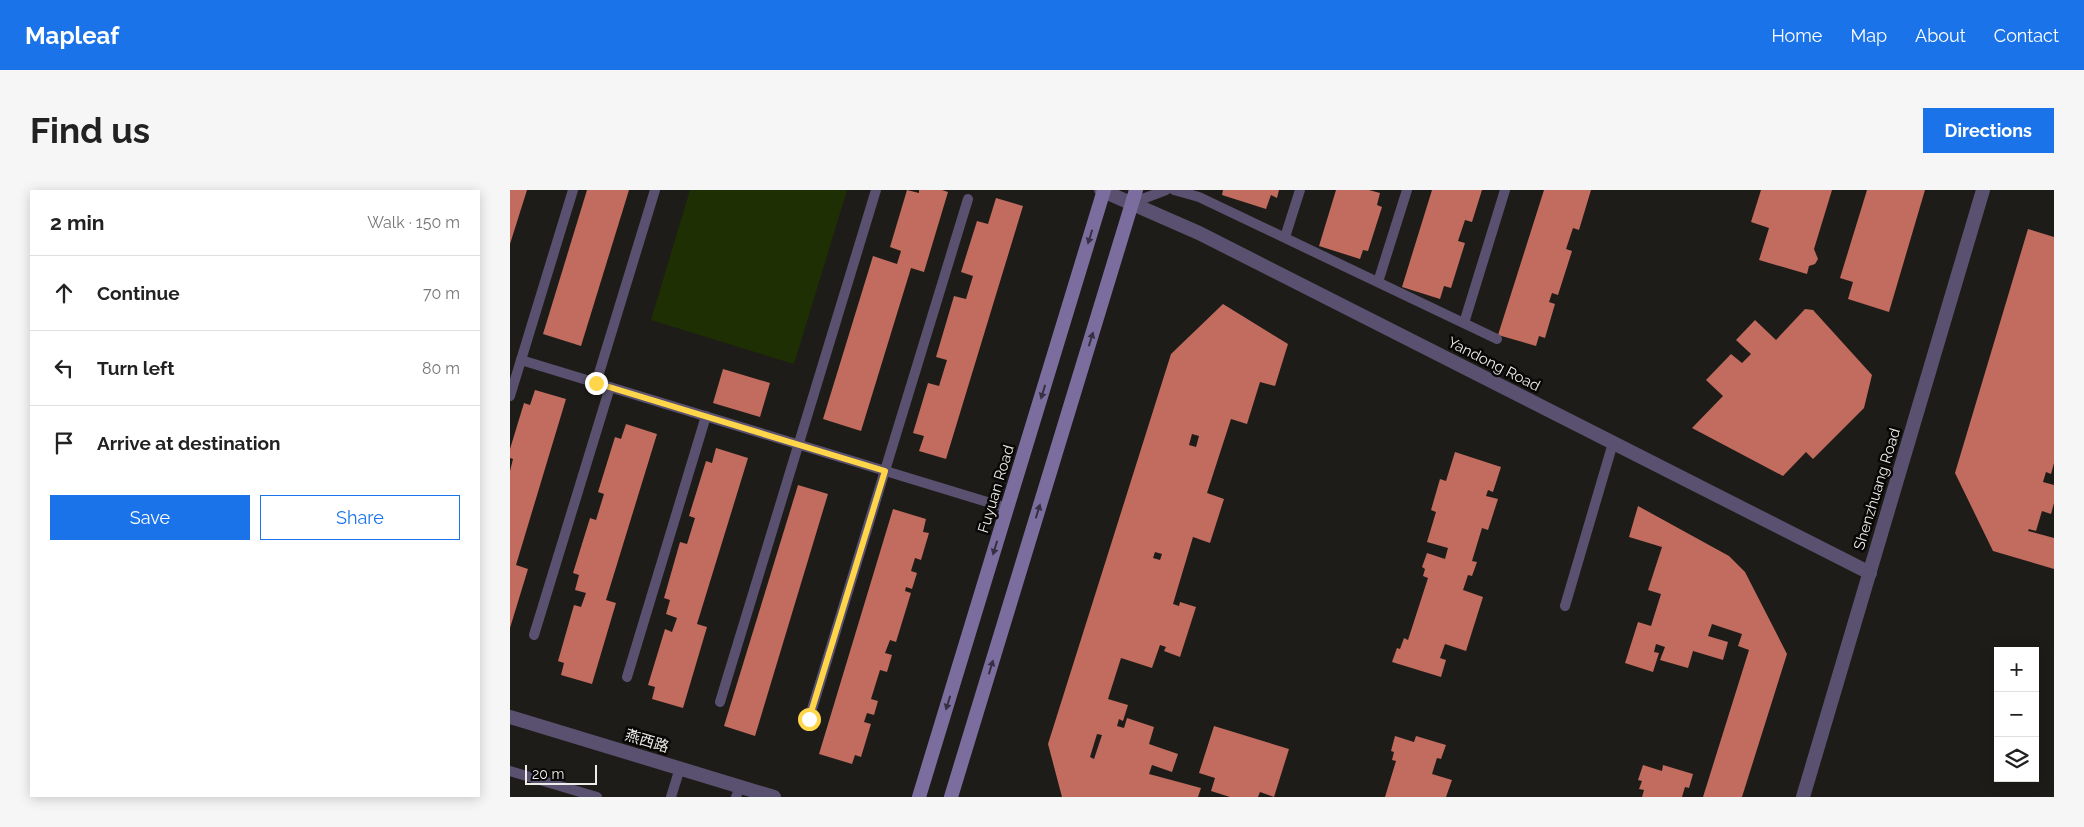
<!DOCTYPE html>
<meta charset="utf-8">
<style>
:root{--surface:#fff;--page:#f6f6f6;--text:#222;--muted:#767676;--line:#e0e0e0;--accent:#1a73e8}
body{margin:0;font-family:Raleway,"Noto Sans SC",sans-serif;background:var(--page);color:var(--text)}
.controls{position:absolute;right:15px;bottom:15px;display:grid;overflow:hidden;border-radius:0px;box-shadow:0 2px 12px #0003}
.controls button{width:45px;height:45px;display:grid;place-items:center;padding:0;border:0;border-bottom:1px solid var(--line);background:var(--surface);color:var(--text);font:25px sans-serif}
.scale{position:absolute;left:15px;bottom:12px;width:72px;box-sizing:border-box;padding-left:5px;border:2px solid #edece9;border-top:0;font-size:14px;line-height:18px;white-space:nowrap;color:#edece9;-webkit-text-stroke:4px #080706;paint-order:stroke}
.stop{position:absolute;width:15px;height:15px;margin:-11px;border:4px solid #ffd54a;border-radius:50%;background:#fff}
.stop.end{background:#ffd54a;border-color:#fff;box-shadow:0 1px 5px #0008}
.list{margin:0;padding:0;list-style:none}
h2{display:flex;justify-content:space-between;align-items:center;height:65px;margin:0;padding:0 20px;font-size:21px}
h2 small{font-size:16px;font-weight:400;color:var(--muted)}
.list li{display:grid;grid-template-columns:32px 1fr auto;gap:15px;align-items:center;box-sizing:border-box;height:75px;padding:0 20px;border-top:1px solid var(--line)}
.list b{display:block;font-size:19px;white-space:nowrap}
.list em{font-size:16px;font-style:normal;color:var(--muted)}
.actions{display:flex;gap:10px;padding:15px 20px}
.actions a{flex:1;padding:11px 0;border:1px solid var(--accent);border-radius:0px;text-align:center;font-size:18px;color:var(--accent)}
.actions .main{background:var(--accent);color:#fff}
.icon{flex:none;width:28px;height:28px;fill:none;stroke:currentColor;stroke-width:2;stroke-linecap:round;stroke-linejoin:round}
.map{position:relative;flex:none;width:1544px;height:607px;overflow:hidden;border-radius:0px}
header{display:flex;align-items:center;gap:30px;box-sizing:border-box;height:70px;padding:0 25px;background:var(--accent);color:#fff}
header strong{font-size:24px}
nav{display:flex;gap:28px;margin-inline-start:auto;font-size:18px}
.intro{display:flex;align-items:center;justify-content:space-between;box-sizing:border-box;height:120px;padding:0 30px}
h1{margin:0;font-size:35px}
.button{padding:12px 22px;border-radius:0px;background:var(--accent);color:#fff;font-size:18px;font-weight:700}
main{display:flex;gap:30px;padding:0 30px}
aside{flex:1;background:var(--surface);border-radius:0px;box-shadow:0 2px 12px #0003}
.map>svg:first-child{display:block}
.green{fill:#1e3003}
.building{fill:#c16c5e;fill-rule:evenodd}
.lines{fill:none;stroke-linecap:round;stroke-linejoin:round}
.service{stroke:#59516f;stroke-width:10}
.minor{stroke:#59516f;stroke-width:14}
.secondary{stroke:#7b6e9f;stroke-width:14}
.oneway{fill:#363043}
.route{stroke:#ffd54a;stroke-width:6}
.labels{text-anchor:middle;stroke-width:5;stroke-linejoin:round;paint-order:stroke}
.street-label{font-size:15px;fill:#edece9;stroke:#080706}
</style>
<header>
<strong>Mapleaf</strong>
<nav><a>Home</a><a>Map</a><a>About</a><a>Contact</a></nav>
</header>
<div class="intro"><h1>Find us</h1><a class="button">Directions</a></div>
<main>
<aside>
<h2>2 min<small>Walk · 150 m</small></h2>
<ul class="list">
<li><svg class="icon" aria-label="ahead" viewBox="0 0 24 24"><path d="M12 20V5M6 11l6-6 6 6"/></svg><div><b>Continue</b></div><em>70 m</em></li>
<li><svg class="icon" aria-label="left" viewBox="0 0 24 24"><path d="M17 20v-9H6M10 6l-5 5 5 5"/></svg><div><b>Turn left</b></div><em>80 m</em></li>
<li><svg class="icon" aria-label="arrive" viewBox="0 0 24 24"><path d="M6 21V4h12l-3 4 3 4H6"/></svg><div><b>Arrive at destination</b></div></li>
</ul>
<div class="actions"><a class="main">Save</a><a>Share</a></div>
</aside>
<div class="map">
<svg width="1544" height="607" viewBox="0 0 1544 607">
<rect width="100%" height="100%" fill="#1e1c18"/>
<path class="green" d="M180,0H337L284,174L141,130Z"/>
<g class="building">
<path d="M0,0H17L0,54Z"/>
<path d="M77,0H119L71,156L33,144Z"/>
<path d="M397,0L409,3V0H432L438,2L414,82L401,78L351,241L313,229L363,66L387,74L391,61L380,57Z"/>
<path d="M713,0H769L767,8L761,5L756,19L712,5Z"/>
<path d="M826,0H859L870,3L867,15L872,17L858,61L853,60L850,69L809,56Z"/>
<path d="M922,0H972L962,32L955,30L948,51L955,53L941,98L934,96L930,109L892,97Z"/>
<path d="M1034,0H1081L1069,40L1063,38L1056,59L1062,61L1048,105L1042,103L1039,112L1045,114L1035,148L1029,146L1026,156L988,145Z"/>
<path d="M1251,0H1322L1304,59L1308,69L1305,74L1299,76L1297,84L1249,70L1259,38L1241,32Z"/>
<path d="M1357,0H1415L1379,122L1338,109L1343,92L1330,88Z"/>
<path d="M486,8L513,16L436,269L409,261L414,246L403,243L418,193L429,196L437,170L426,167L444,106L456,109L463,86L451,82L467,31L478,34Z"/>
<path d="M1518,39L1544,47V273L1541,284L1536,282L1533,292L1544,295V313L1541,324L1532,321L1526,341L1519,339L1518,341L1544,348V379L1483,361L1445,283Z"/>
<path d="M713,114L778,154L765,196L750,192L737,234L721,229L697,303L714,309L700,353L683,347L663,414L669,416L670,412L686,417L670,467L654,461L656,457L650,455L642,478L611,468L598,509L618,515L613,531L609,529L607,536L614,538L617,528L644,537L639,554L668,564L662,582L642,575L639,584L691,598L688,607H552L538,554L661,164ZM682,244L689,246L686,257L679,255ZM645,362L652,364L650,370L643,368ZM587,544L592,545L584,569L580,567Z"/>
<path d="M1295,119L1303,120L1362,185L1354,218L1303,269L1296,262L1273,286L1182,238L1213,206L1196,190L1221,164L1232,173L1241,164L1226,150L1245,130L1266,150Z"/>
<path d="M213,179L260,193L250,227L203,213Z"/>
<path d="M25,200L56,209L6,375L18,379L0,438V281L3,269L0,268V259L14,213L20,215Z"/>
<path d="M116,234L147,244L96,410L106,413L82,494L51,485L54,473L48,471L64,415L71,417L76,403L65,400L69,385L63,383L80,328L86,330L94,304L88,302L105,247L111,249Z"/>
<path d="M206,258L238,268L187,434L197,437L173,518L142,509L145,497L138,495L155,439L162,442L167,428L156,424L160,410L154,408L170,352L177,354L185,328L179,326L196,271L202,273Z"/>
<path d="M945,262L991,277L983,302L978,300L976,306L988,309L978,340L972,338L962,371L967,372L962,386L958,385L953,400L973,407L956,461L935,454L930,468L936,470L931,487L882,472L887,458L890,459L894,448L898,450L918,388L913,386L915,379L912,377L917,363L935,369L938,358L917,352L926,322L921,320L930,289L936,291Z"/>
<path d="M288,295L318,304L245,546L214,536Z"/>
<path d="M1128,316L1219,366L1235,382L1277,464L1232,607H1193L1239,460L1228,456L1232,444L1202,434L1198,446L1218,452L1213,470L1183,461L1178,478L1150,470L1155,457L1146,454L1144,462L1149,463L1143,482L1115,473L1128,432L1141,436L1151,404L1138,400L1152,357L1119,347Z"/>
<path d="M383,319L416,329L413,342L419,343L411,370L405,368L401,381L407,383L402,399L396,397L395,401L401,403L386,452L380,450L375,463L382,465L377,482L370,480L361,509L368,511L364,525L357,523L354,532L361,534L351,567L345,565L342,574L309,564Z"/>
<path d="M704,536L779,559L764,607L750,602L748,607H720L701,601L705,588L689,583Z"/>
<path d="M885,546L904,552L906,546L936,555L931,569L927,568L922,584L942,590L936,607H875L886,571L882,570L884,562L881,561Z"/>
<path d="M1133,575L1152,581L1153,575L1183,584L1179,598L1175,597L1172,607H1132L1134,600L1129,599L1132,591L1128,590Z"/>
</g>
<g class="lines">
<g class="service">
<path d="M664,0L689,7L987,149"/>
<path d="M622,13L656,0"/>
<path d="M775,47L790,0"/>
<path d="M868,92L897,0"/>
<path d="M954,133L995,0"/>
<path d="M11,170L497,318"/>
<path d="M86,193L145,0"/>
<path d="M0,206L63,0"/>
<path d="M1055,416L1103,253"/>
<path d="M24,445L100,197"/>
<path d="M117,487L196,226"/>
<path d="M210,512L366,0"/>
<path d="M299,529L458,9"/>
<path d="M0,581L87,607"/>
<path d="M161,607L170,578"/>
<path d="M226,607L230,597"/>
</g>
<g class="minor">
<path d="M591,0L689,43L1360,383"/>
<path d="M0,527L264,607"/>
<path d="M1293,607L1473,0"/>
</g>
<g class="secondary">
<path d="M409,607L594,0"/>
<path d="M441,607L626,0"/>
</g>
</g>
<defs><path id="oneway-solid" d="M-6-.8H1V-3.2L6.5 0L1 3.2V.8H-6Z" transform="scale(1.25)"/></defs>
<g class="oneway">
<use href="#oneway-solid" transform="translate(580 47) rotate(107)"/>
<use href="#oneway-solid" transform="translate(581 149) rotate(-73)"/>
<use href="#oneway-solid" transform="translate(533 202) rotate(107)"/>
<use href="#oneway-solid" transform="translate(528 321) rotate(-73)"/>
<use href="#oneway-solid" transform="translate(485 358) rotate(107)"/>
<use href="#oneway-solid" transform="translate(481 477) rotate(-73)"/>
<use href="#oneway-solid" transform="translate(438 513) rotate(107)"/>
</g>
<g class="lines">
<path class="route" d="M86,193L375,281L299,529"/>
</g>
<g class="labels">
<g class="street-label">
<text transform="translate(984 174) rotate(27)" y="5">Yandong Road</text>
<text transform="translate(486 299) rotate(-73)" y="5">Fuyuan Road</text>
<text transform="translate(1367 299) rotate(-73)" y="5">Shenzhuang Road</text>
<text transform="translate(137 551) rotate(17)" y="5">燕西路</text>
</g>
</g>
</svg>
<div class="controls">
<button>+</button>
<button>−</button>
<button><svg class="icon" aria-label="layers" viewBox="0 0 24 24"><path d="M12 4l9 5-9 5-9-5zM3 14l9 5 9-5"/></svg></button>
</div>
<div class="scale">20 m</div>
<div class="stop" style="left:299px;top:529px"></div>
<div class="stop end" style="left:86px;top:193px"></div>
</div>
</main>
